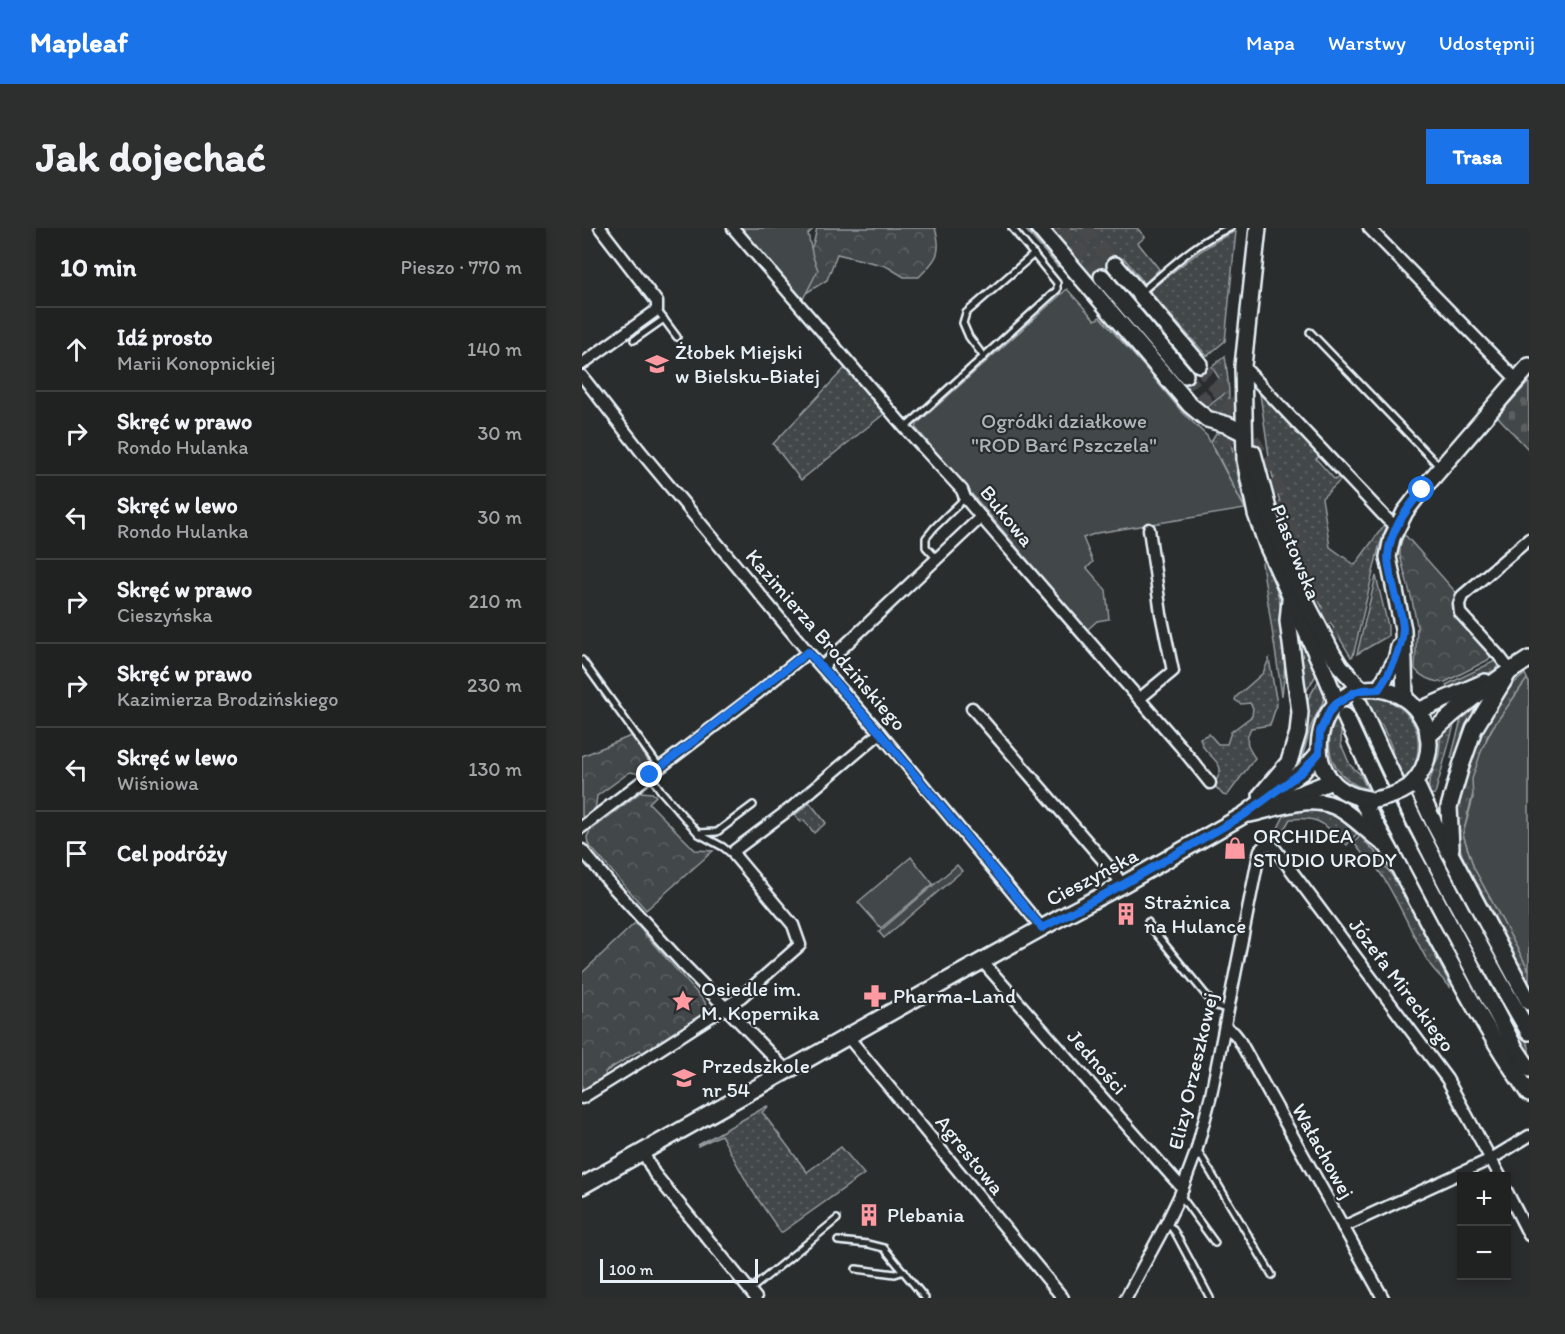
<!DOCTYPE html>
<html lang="pl">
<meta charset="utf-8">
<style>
:root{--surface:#202222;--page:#2d2f2f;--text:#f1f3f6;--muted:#a2a4a5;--line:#3d3f40;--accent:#1a73e8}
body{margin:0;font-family:Itim,sans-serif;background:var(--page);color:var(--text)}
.controls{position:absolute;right:18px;bottom:18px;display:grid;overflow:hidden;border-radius:0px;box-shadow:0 3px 9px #0003}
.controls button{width:54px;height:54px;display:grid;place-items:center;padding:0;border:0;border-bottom:2px solid var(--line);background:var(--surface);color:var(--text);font:30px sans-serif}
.scale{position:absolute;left:18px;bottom:15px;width:158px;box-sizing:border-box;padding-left:6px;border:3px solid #e8f1f8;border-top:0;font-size:16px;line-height:21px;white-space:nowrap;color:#e8f1f8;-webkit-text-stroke:4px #2a2d2e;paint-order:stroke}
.stop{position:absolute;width:18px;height:18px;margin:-14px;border:4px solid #1a73e8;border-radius:50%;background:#fff}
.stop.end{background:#1a73e8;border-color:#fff;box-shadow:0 2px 6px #0008}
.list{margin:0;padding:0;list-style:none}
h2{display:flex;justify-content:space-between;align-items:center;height:78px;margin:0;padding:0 24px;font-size:26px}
h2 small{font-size:20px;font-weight:400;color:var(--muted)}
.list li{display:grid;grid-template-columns:39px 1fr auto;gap:18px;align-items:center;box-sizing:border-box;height:84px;padding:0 24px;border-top:2px solid var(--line)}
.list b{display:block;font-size:22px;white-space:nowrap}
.list p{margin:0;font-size:20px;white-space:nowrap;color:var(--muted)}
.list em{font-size:20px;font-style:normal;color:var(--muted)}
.icon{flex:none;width:33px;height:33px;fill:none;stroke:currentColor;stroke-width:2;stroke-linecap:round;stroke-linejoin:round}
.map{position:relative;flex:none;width:947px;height:1070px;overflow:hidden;border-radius:0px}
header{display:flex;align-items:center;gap:36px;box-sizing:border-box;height:84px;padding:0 30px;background:var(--accent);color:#fff}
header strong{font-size:28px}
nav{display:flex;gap:33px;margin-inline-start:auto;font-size:21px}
.intro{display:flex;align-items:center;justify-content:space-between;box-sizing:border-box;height:144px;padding:0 36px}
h1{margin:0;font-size:42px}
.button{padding:15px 27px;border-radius:0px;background:var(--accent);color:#fff;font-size:21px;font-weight:700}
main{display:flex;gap:36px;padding:0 36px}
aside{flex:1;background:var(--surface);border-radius:0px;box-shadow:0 3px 9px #0003}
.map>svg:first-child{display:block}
.grass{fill:url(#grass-dots);stroke:#959ca0;stroke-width:1.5}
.forest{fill:url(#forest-crowns);stroke:#959ca0;stroke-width:1.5}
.cemetery{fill:url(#cemetery-stones);stroke:#959ca0;stroke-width:1.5}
.garden{fill:#424648;stroke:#959ca0;stroke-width:1.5}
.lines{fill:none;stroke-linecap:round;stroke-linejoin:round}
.stream{stroke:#989fa3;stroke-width:3}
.secondary-tunnel{stroke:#464a4c;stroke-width:15;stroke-dasharray:15 8;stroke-linecap:butt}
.lane-casing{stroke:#e8f1f8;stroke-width:10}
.street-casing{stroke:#e8f1f8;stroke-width:15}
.secondary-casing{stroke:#e8f1f8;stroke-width:20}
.lane{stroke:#2a2d2e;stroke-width:5}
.street{stroke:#2a2d2e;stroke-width:10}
.secondary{stroke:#2a2d2e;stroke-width:15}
.secondary-bridge-casing{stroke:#e8f1f8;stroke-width:20;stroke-linecap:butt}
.secondary-bridge{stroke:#2a2d2e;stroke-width:15}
.route{stroke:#1a73e8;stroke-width:8}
.labels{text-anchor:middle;stroke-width:4.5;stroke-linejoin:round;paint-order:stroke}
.poi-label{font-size:21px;fill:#e8f1f8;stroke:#2a2d2e;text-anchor:start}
.park-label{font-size:21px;fill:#aeb5ba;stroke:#2a2d2e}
.street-label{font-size:21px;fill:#e8f1f8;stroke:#2a2d2e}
</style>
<header>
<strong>Mapleaf</strong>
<nav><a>Mapa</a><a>Warstwy</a><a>Udostępnij</a></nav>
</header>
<div class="intro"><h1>Jak dojechać</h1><a class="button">Trasa</a></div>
<main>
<aside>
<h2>10 min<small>Pieszo · 770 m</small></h2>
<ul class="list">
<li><svg class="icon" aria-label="ahead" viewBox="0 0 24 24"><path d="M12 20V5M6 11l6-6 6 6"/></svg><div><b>Idź prosto</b><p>Marii Konopnickiej</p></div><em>140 m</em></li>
<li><svg class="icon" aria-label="right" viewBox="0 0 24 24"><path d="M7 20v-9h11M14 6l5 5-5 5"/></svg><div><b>Skręć w prawo</b><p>Rondo Hulanka</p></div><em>30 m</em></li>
<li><svg class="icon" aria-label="left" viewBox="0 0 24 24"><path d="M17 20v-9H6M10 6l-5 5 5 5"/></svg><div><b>Skręć w lewo</b><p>Rondo Hulanka</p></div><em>30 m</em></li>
<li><svg class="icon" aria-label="right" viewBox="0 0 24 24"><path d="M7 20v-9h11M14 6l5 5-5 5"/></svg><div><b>Skręć w prawo</b><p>Cieszyńska</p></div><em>210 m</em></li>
<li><svg class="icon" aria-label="right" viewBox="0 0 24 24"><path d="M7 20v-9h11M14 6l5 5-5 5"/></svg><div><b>Skręć w prawo</b><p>Kazimierza Brodzińskiego</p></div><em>230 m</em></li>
<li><svg class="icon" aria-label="left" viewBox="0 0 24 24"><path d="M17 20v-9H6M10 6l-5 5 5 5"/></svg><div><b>Skręć w lewo</b><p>Wiśniowa</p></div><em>130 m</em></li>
<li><svg class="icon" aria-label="arrive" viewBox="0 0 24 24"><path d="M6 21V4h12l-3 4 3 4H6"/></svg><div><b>Cel podróży</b></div></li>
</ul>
</aside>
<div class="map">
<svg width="947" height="1070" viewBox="0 0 947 1070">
<defs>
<pattern id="grass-dots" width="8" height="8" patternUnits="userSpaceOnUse" patternTransform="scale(1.5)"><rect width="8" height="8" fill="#424648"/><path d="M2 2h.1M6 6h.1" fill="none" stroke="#5d6163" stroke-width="1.8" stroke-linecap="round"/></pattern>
<pattern id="forest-crowns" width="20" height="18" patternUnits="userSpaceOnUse" patternTransform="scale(1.5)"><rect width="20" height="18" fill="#424648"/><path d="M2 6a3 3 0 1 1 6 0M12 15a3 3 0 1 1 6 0" fill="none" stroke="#5d6163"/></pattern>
<pattern id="cemetery-stones" width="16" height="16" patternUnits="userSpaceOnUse" patternTransform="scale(1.5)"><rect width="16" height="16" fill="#424648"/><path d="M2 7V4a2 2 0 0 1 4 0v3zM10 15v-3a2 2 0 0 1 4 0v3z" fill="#5d6163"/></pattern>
</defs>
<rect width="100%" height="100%" fill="#2a2d2e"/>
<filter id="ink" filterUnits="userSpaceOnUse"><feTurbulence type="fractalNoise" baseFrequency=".0167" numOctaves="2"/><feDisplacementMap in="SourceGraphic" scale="12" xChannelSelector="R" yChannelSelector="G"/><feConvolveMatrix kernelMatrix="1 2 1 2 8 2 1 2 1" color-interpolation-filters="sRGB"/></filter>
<g filter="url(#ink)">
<g class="grass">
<path d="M468,0H555L563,9L556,15L577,41L563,56L542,30L513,53Z"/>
<path d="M654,3L643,113L625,128L567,63C595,41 622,17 654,3Z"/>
<path d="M643,128C645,145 651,177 643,191L620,183L642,166L643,160L630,139Z"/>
<path d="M263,140L302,186L219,252L191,216Z"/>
<path d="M677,159L740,227L734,231L753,252L759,247L761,250L740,270L748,319L773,337L803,296L805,298L797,319L771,428L769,429L745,389L723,345L705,299L689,242Z"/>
<path d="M634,205L645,209L649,215L663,281L629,214Z"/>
<path d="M684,332C704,377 706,420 700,468L680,335Z"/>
<path d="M794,348L806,398V408L775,426Z"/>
<path d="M711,388L737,445L734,447L722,467Z"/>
<path d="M687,431L695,476L688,497L669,500C662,513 666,520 673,530L645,568L641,567L632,557C633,553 638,547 638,543C639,532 620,525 618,510L627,506L636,516H645L649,504L670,488L671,480L668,475L659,476L653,472L654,469L681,445Z"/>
<path d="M915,432L916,437L913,442L866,464L864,457Z"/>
<path d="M943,446L947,455L945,452L911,499L905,509L881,606L892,640L947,742V754L880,627L875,610L874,583L893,518L901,498L918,472L931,456Z"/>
<path d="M741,451C747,476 735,480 728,501C725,512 723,523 718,534L716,532L725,501L726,471L737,452Z"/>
<path d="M910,463L876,532L869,530L880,488L878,484Z"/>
<path d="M797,469C829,479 843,504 833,536C830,543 829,547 824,553L823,551L820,553L810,533V520L800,497L774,479L765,485L757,497L759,504V516L768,537L778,546L785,561C728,546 739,469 797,469Z"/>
<path d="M874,490L853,566L846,567L847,554L857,527L859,505Z"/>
<path d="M228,575L244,595L232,605L222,592L219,594L213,587Z"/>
<path d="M725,582C749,584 758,590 775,605L765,617C743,597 739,588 708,591L694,615L691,610L703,586Z"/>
<path d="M778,608L795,626L817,658L868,756V759C861,751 853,744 847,735C833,714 801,636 783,629L772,615Z"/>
<path d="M834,617L837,618L947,819V828L923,787L833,618Z"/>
<path d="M185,878L186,879L180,884L225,944L259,919L282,946L199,1005L167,958L139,907L116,918V917Z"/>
</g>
<g class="forest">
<path d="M235,0H353C361,25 354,32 337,49H322L304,38L255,26L245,52L224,65L220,43L232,13Z"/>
<path d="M821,308H824L878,369C874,374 871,379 873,385L909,423L906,425L909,428L906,432L863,454C853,455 840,450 833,441L835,397L830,372L818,328V319Z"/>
<path d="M49,508L68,535V540L60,546L48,544L15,568L13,583L6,587L0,589V528Z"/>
<path d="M59,564L70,565L74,568L67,575L113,622L131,623L64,682L6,616L5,609L8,603Z"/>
<path d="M53,695L123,774C124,780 124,783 120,788L69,819V824L62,828L58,822L23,844L24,851L0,865V745Z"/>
</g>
<path class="cemetery" d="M947,154V222L915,188Z"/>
<g class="garden">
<path d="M155,0H232L226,6L231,29L236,42L221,71Z"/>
<path d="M485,61L513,92L518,89L566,143L600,184L625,208L663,281L515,305L501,310L511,334L505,340L524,362L527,391L515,393L505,402L334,200L336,195Z"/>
<path d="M945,451L947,455V742L892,640L881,606L891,570L890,551L900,521L911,499Z"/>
<path d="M329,629L351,656L299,700L276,674Z"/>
<path d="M375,637L380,643L302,710L297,704Z"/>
</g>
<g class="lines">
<path class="stream" d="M443,0L476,38"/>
<g class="secondary-tunnel">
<path d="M478,0L520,49"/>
<path d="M502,0L533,37"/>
<path d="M617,136C646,173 673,211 692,253C705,283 713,314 724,345C732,368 742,391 751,414"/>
<path d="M603,147L643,201L664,239"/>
</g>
<g class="lane-casing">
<g id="lane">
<path d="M559,64C586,42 614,13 648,0"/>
<path d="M75,82L95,109"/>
<path d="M728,104L857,238"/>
<path d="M52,112L82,91"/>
<path d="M402,129L387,109L381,95L384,85L452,26"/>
<path d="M323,200L475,62V55L430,0"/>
<path d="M355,331L344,319V310L352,300L383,270"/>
<path d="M0,432L78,540"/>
<path d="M68,547L79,563L116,605L135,604L171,577"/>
<path d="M117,606L141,619L152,628"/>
<path d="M566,694L567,697L632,777L646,782"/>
<path d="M614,924L619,928L690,1047"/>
<path d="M598,967L633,1015"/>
<path d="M584,996L590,1000L594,1006L628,1070"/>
<path d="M256,1013L286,1016L302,1020L343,1070"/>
<path d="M274,1041L313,1046L322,1043"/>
<path d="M168,1062L255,991"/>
</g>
</g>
<g class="street-casing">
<g id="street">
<path d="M151,0L323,200L380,262L383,270L399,289L599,519L628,555"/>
<path d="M787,0L935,152"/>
<path d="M0,136L75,82V74L18,0"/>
<path d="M661,138L805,291L815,299"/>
<path d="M0,148L60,225L226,424L298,505L460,700"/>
<path d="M240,439L399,289"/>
<path d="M928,442L918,429L878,385L877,376L880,368L947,311"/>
<path d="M557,471L591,443L579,386L567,301"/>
<path d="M390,480L533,646L540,657"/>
<path d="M0,599L177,464L226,424"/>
<path d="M0,622L30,658L100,735L205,843"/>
<path d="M400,733L593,952L601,960"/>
<path d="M643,799L652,805L656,810L801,1070"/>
<path d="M266,809L481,1070"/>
<path d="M0,870L66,829L159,769L218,717L211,697L153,628V622L209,580L298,505"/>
<path d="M61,924L72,945L174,1070"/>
<path d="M924,962L947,1007"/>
<path d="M761,999L909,931L947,908"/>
<path d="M544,1070L584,996L598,967L614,924L629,867L677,626L678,622L683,617L690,618L694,622L865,851L918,948"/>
</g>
</g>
<g class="secondary-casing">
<g id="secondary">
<path d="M457,0L608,177L625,191L646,197L662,205"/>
<path d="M676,0L661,138L663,232L674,286L685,317L743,445L750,462L754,476"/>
<path d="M533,37L617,136"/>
<path d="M520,49L603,147"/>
<path d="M671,225L691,299L709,345L750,425L758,438L780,462"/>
<path d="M797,461L814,432L817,419"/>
<path d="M823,471L821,401L806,329L810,310L823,284L840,262L947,138"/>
<path d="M778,477C828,589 885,699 947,804"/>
<path d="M836,483L903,454"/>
<path d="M763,488L808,585L933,820L947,841"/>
<path d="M846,508C877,479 911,453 947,431"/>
<path d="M833,554L853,597L947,774"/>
<path d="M679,567L707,534L716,505L718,484L706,393L708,372"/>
<path d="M778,570C799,604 817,639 836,675C871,740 905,805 947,866"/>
<path d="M704,571L750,553"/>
<path d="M786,571C702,559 737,436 812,465C828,471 840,485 845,501C851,523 843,544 827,559"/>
<path d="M668,586C697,580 732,564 760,582C774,591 787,604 801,615"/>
<path d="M869,620L867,579L879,538L892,501L928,442"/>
<path d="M0,958L400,733L485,686L540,657L662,587L721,543L737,525"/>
</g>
</g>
<use href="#lane" class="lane"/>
<use href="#street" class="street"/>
<use href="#secondary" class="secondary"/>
<g class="secondary-bridge-casing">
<path id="secondary-bridge" d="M791,572C805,570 815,567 827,559"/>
</g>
<use href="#secondary-bridge" class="secondary-bridge"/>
</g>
</g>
<g class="lines" filter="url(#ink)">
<path class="route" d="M68,547L226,424L298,505L460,700L540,657L662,587L721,543L737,525L738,504L747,484L754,476L773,464L780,462L797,461C808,445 820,421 821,401C821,391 817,379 814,369C811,356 806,342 806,328C808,302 825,281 840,262"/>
</g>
<defs>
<g id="school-bare" transform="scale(1.8)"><path d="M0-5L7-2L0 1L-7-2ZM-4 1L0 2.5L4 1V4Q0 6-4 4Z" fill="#ff9aa2" stroke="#2a2d2e" stroke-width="2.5" paint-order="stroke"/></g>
<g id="shop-bare" transform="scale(1.8)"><path d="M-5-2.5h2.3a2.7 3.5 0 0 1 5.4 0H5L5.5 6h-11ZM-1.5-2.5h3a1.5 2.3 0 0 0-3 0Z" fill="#ff9aa2" stroke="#2a2d2e" stroke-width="2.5" paint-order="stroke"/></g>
<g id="building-bare" transform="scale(1.8)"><path d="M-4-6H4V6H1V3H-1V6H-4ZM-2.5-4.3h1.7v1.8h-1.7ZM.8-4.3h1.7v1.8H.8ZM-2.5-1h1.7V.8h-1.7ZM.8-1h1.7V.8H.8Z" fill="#ff9aa2" stroke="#2a2d2e" stroke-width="2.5" paint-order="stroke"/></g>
<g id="pharmacy-bare" transform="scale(1.8)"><path d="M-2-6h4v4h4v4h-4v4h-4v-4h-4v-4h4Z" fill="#ff9aa2" stroke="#2a2d2e" stroke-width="2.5" paint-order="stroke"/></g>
<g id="sight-bare" transform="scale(1.8)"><path d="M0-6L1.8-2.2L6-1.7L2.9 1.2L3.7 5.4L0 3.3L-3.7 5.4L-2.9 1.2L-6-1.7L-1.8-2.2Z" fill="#ff9aa2" stroke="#2a2d2e" stroke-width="2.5" paint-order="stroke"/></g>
</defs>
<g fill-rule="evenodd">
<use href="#school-bare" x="75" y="136"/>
<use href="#shop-bare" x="653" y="620"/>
<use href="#building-bare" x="544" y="686"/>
<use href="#pharmacy-bare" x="293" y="768"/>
<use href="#sight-bare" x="101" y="773"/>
<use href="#school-bare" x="102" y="850"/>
<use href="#building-bare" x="287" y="987"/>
</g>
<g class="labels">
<g class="poi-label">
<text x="93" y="131">Żłobek Miejski<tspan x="93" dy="24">w Bielsku-Białej</tspan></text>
<text x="671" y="615">ORCHIDEA<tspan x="671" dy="24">STUDIO URODY</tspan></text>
<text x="562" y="681">Strażnica<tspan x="562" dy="24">na Hulance</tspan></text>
<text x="119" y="768">Osiedle im.<tspan x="119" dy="24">M. Kopernika</tspan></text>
<text x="311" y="775">Pharma-Land</text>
<text x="120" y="845">Przedszkole<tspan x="120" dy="24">nr 54</tspan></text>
<text x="305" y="994">Plebania</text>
</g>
<g class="park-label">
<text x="482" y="200">Ogródki działkowe<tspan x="482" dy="24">"ROD Barć Pszczela"</tspan></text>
</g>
<g class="street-label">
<text transform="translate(425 288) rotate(51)" y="7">Bukowa</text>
<text transform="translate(714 324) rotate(68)" y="7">Piastowska</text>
<text transform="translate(244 412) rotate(49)" y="7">Kazimierza Brodzińskiego</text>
<text transform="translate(510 649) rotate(-28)" y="7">Cieszyńska</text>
<text transform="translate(820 757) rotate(53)" y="7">Józefa Mireckiego</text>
<text transform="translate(515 834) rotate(49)" y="7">Jedności</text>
<text transform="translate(611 843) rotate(-77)" y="7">Elizy Orzeszkowej</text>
<text transform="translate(741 923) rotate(61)" y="7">Wałachowej</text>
<text transform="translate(388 927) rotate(51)" y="7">Agrestowa</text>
</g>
</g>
</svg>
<div class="controls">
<button>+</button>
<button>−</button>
</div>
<div class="scale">100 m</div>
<div class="stop" style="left:840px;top:262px"></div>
<div class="stop end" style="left:68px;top:547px"></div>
</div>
</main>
